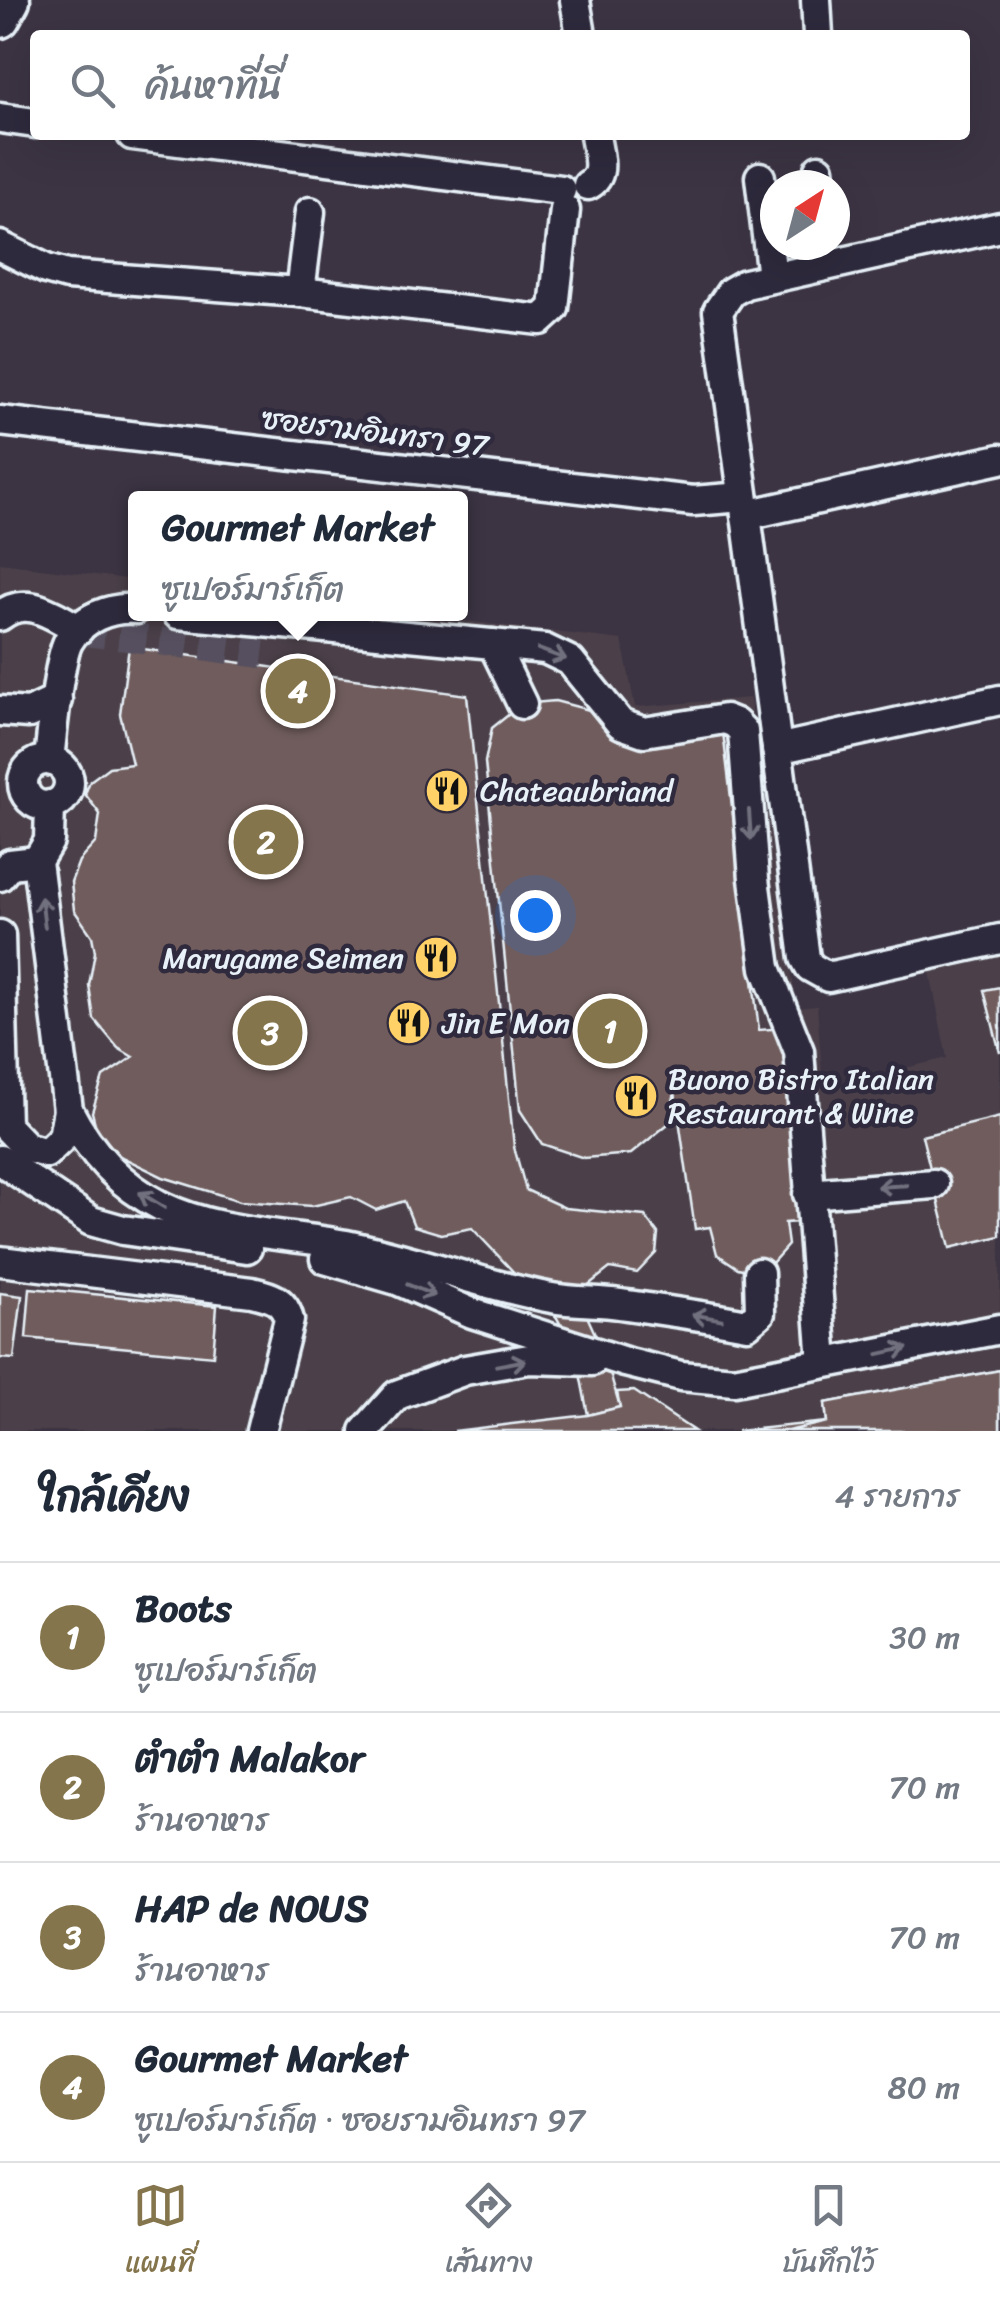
<!DOCTYPE html>
<html lang="th">
<meta charset="utf-8">
<style>
:root{--surface:#fff;--page:#f2f2f3;--text:#1f2937;--muted:#747a83;--line:#e0e1e3;--accent:#84754c}
body{margin:0;font-family:Sriracha,"Playpen Sans Thai",sans-serif;background:var(--page);color:var(--text)}
.compass{position:absolute;left:760px;top:170px;width:90px;height:90px;border-radius:50%;background:var(--surface);box-shadow:0 10px 40px #0002;rotate:36deg}
.you{position:absolute;left:535px;top:915px;width:35px;height:35px;margin:-25px;border:8px solid #fff;border-radius:50%;background:#1a73e8;box-shadow:0 0 0 15px #1a73e833}
.badge{display:grid;place-items:center;width:65px;height:65px;border-radius:50%;background:var(--accent);color:#fff;font-size:32px;font-weight:700}
.pin{position:absolute;translate:-50% -50%;border:5px solid #fff;box-shadow:0 2px 10px #0006}
.popup{position:absolute;left:128px;top:491px;width:340px;height:130px;box-sizing:border-box;display:grid;place-content:center;border-radius:10px;background:var(--surface);filter:drop-shadow(0 2px 8px #0005);font-size:32px;white-space:nowrap;color:var(--muted)}
.popup b{font-size:38px;color:var(--text)}
.popup::after{content:'';position:absolute;left:50%;top:100%;margin-left:-20px;border:20px solid transparent;border-top-color:var(--surface)}
.list{margin:0;padding:0;list-style:none}
h2{display:flex;justify-content:space-between;align-items:center;height:130px;margin:0;padding:0 40px;font-size:42px}
h2 small{font-size:32px;font-weight:400;color:var(--muted)}
.list li{display:grid;grid-template-columns:65px 1fr auto;gap:30px;align-items:center;box-sizing:border-box;height:150px;padding:0 40px;border-top:2px solid var(--line)}
.list b{display:block;font-size:38px;white-space:nowrap}
.list p{margin:0;font-size:32px;white-space:nowrap;color:var(--muted)}
.list em{font-size:32px;font-style:normal;color:var(--muted)}
.icon{flex:none;width:55px;height:55px;fill:none;stroke:currentColor;stroke-width:2;stroke-linecap:round;stroke-linejoin:round}
.map{position:relative;flex:none;width:1000px;height:1431px;overflow:hidden}
.search{position:absolute;background:var(--surface);box-shadow:0 10px 40px #0002;left:30px;right:30px;top:30px;height:110px;display:flex;align-items:center;gap:25px;box-sizing:border-box;padding:0 35px;border-radius:10px;color:var(--muted);font-size:38px}
.sheet{height:730px;background:var(--surface)}
nav{display:flex;justify-content:space-around;align-items:center;box-sizing:border-box;height:140px;border-top:2px solid var(--line);background:var(--surface);font-size:28px;color:var(--muted)}
nav a{display:grid;justify-items:center;gap:5px}
nav .on{color:var(--accent)}
.map>svg:first-child{display:block}
.built{fill:#4b404a}
.building{fill:#6f5c5c;stroke:#e8f1f8;stroke-width:2.5}
.lines{fill:none;stroke-linecap:round;stroke-linejoin:round}
.minor-tunnel{stroke:#56505e;stroke-width:28;stroke-dasharray:28 14;stroke-linecap:butt}
.minor-casing{stroke:#e8f1f8;stroke-width:35}
.major-casing{stroke:#e8f1f8;stroke-width:45}
.minor{stroke:#2f2a3d;stroke-width:28}
.major{stroke:#2f2a3d;stroke-width:38}
.oneway{stroke:#70707e}
.labels{text-anchor:middle;stroke-width:9;stroke-linejoin:round;paint-order:stroke}
.street-label{font-size:30px;fill:#e8f1f8;stroke:#2f2a3d}
.poi-label{font-size:30px;fill:#e8f1f8;stroke:#2f2a3d;text-anchor:start}
</style>
<div class="map">
<svg width="1000" height="1431" viewBox="0 0 1000 1431">
<rect width="100%" height="100%" fill="#3c3443"/>
<filter id="ink" filterUnits="userSpaceOnUse"><feTurbulence type="fractalNoise" baseFrequency=".01" numOctaves="2"/><feDisplacementMap in="SourceGraphic" scale="20" xChannelSelector="R" yChannelSelector="G"/><feConvolveMatrix kernelMatrix="1 2 1 2 8 2 1 2 1" color-interpolation-filters="sRGB"/></filter>
<g filter="url(#ink)">
<path class="built" d="M0,563L135,580L136,614H407L622,640L635,707L750,698L797,1008L817,1006L823,1088L947,1058L928,962L1000,946V1431H0Z"/>
<g class="building">
<path d="M129,647L467,695L514,1147L526,1190L565,1208L645,1216L658,1233L656,1253L637,1273L610,1268L577,1294L605,1356L620,1407L588,1415L576,1353L557,1318L472,1228L441,1234L414,1226L404,1201L376,1210L351,1197L312,1206L240,1201L163,1177L101,1147L92,1112L103,1077L133,1057L118,1048L94,1019L89,985L95,952L92,936L74,910L71,882L79,861L96,842L100,814L85,794L90,781L109,767L132,764L120,714Z"/>
<path d="M555,701L593,711L723,732L759,1030L785,1028L798,1222L785,1223L788,1245L771,1264L759,1273L738,1268L717,1254L710,1227L695,1229L675,1092L668,1124L631,1154L584,1158L542,1144L520,1110L485,762L492,728L522,704Z"/>
<path d="M1000,987V1053L984,990Z"/>
<path d="M1000,1117V1236L950,1248L922,1136Z"/>
<path d="M30,1288L217,1306L213,1356L26,1338Z"/>
<path d="M0,1293L22,1296L14,1359L0,1358Z"/>
<path d="M1000,1370V1431H737L827,1422L825,1403Z"/>
<path d="M1000,1370V1431H788L827,1422L825,1403Z"/>
<path d="M634,1391L694,1431H454L588,1415L620,1407L617,1392Z"/>
</g>
<g class="lines">
<path class="minor-tunnel" d="M77,631L263,654"/>
<g class="minor-casing">
<g id="minor">
<path d="M575,0L581,35"/>
<path d="M816,0L818,35"/>
<path d="M0,118L35,123"/>
<path d="M132,135L561,190"/>
<path d="M819,169L821,185"/>
<path d="M760,177L772,277"/>
<path d="M588,185C607,175 597,153 595,135"/>
<path d="M1000,227L745,284L731,292L718,311L746,515L1000,459"/>
<path d="M0,246L46,269L67,275L300,292L541,320L554,308L565,210"/>
<path d="M300,292L310,212"/>
<path d="M0,421L693,501L743,497"/>
<path d="M746,515L805,958L810,967L828,977L1000,939"/>
<path d="M178,614L545,649L570,661L621,724L644,732L725,719L735,723L743,731L754,879L766,968L799,1051L823,1362"/>
<path d="M0,616C27,594 53,616 79,629"/>
<path d="M493,644L522,704"/>
<path d="M0,711L29,713L57,700"/>
<path d="M777,749L1000,700"/>
<path d="M49,760C52,735 58,662 68,642C81,618 110,607 136,609"/>
<circle cx="46" cy="783" r="23"/>
<path d="M50,805L49,841L37,861L68,1110C89,1151 119,1185 161,1206C218,1234 285,1233 346,1245C416,1259 482,1285 552,1298C574,1302 597,1301 620,1304C662,1310 705,1316 747,1324L760,1313L759,1273"/>
<path d="M0,876L10,864L37,861"/>
<path d="M0,935L5,1125L26,1147L46,1153L63,1137L68,1110"/>
<path d="M0,1160L91,1221L123,1230L247,1248"/>
<path d="M808,1194L934,1184"/>
<path d="M325,1259L397,1280L472,1313L625,1362L681,1376L734,1381L1000,1329"/>
<path d="M0,1261L252,1292C270,1296 284,1299 289,1320L261,1431"/>
<path d="M365,1431L397,1395L465,1370L529,1359L592,1361"/>
</g>
</g>
<g class="major-casing">
<path id="major" d="M0,18L10,0"/>
</g>
<use href="#minor" class="minor"/>
<use href="#major" class="major"/>
</g>
<defs><path id="oneway-shaft" d="M-6 0H5M1.5-3L5.5 0L1.5 3" fill="none" stroke-width="1.6" stroke-linecap="round" stroke-linejoin="round" transform="scale(2.5)"/></defs>
<g class="oneway">
<use href="#oneway-shaft" transform="translate(552 654) rotate(20)"/>
<use href="#oneway-shaft" transform="translate(750 825) rotate(86)"/>
<use href="#oneway-shaft" transform="translate(43 912) rotate(-97)"/>
<use href="#oneway-shaft" transform="translate(892 1186) rotate(177)"/>
<use href="#oneway-shaft" transform="translate(152 1200) rotate(-149)"/>
<use href="#oneway-shaft" transform="translate(421 1290) rotate(22)"/>
<use href="#oneway-shaft" transform="translate(707 1317) rotate(-170)"/>
<use href="#oneway-shaft" transform="translate(893 1351) rotate(-12)"/>
<use href="#oneway-shaft" transform="translate(511 1363) rotate(-10)"/>
</g>
</g>
<defs>
<g id="restaurant-disc" transform="scale(2.25)"><circle r="9.5" fill="#ffd166" stroke="#2f2a3d"/><path d="M-5-6h1v4h1v-4h1v4h1v-4h1v5L-1.5 .5V6h-2V.5L-5-1ZM5-6V6H3V1.5H1.5Q1.5-4 5-6Z" fill="#111"/></g>
</defs>
<g fill-rule="evenodd">
<use href="#restaurant-disc" x="447" y="791"/>
<use href="#restaurant-disc" x="436" y="958"/>
<use href="#restaurant-disc" x="409" y="1023"/>
<use href="#restaurant-disc" x="636" y="1096"/>
</g>
<g class="labels">
<g class="street-label">
<text transform="translate(375 432) rotate(7)" y="10">ซอยรามอินทรา 97</text>
</g>
<g class="poi-label">
<text x="480" y="801">Chateaubriand</text>
<text x="404" y="968" text-anchor="end">Marugame Seimen</text>
<text x="442" y="1033">Jin E Mon</text>
<text x="668" y="1089">Buono Bistro Italian<tspan x="668" dy="34">Restaurant &amp; Wine</tspan></text>
</g>
</g>
</svg>
<svg class="compass" viewBox="-18 -18 36 36"><path d="M0-13l5 13h-10z" fill="#e53935"/><path d="M0 13l5-13h-10z" fill="#747a83"/></svg>
<div class="you"></div>
<div class="pin badge" style="left:610px;top:1031px">1</div>
<div class="pin badge" style="left:266px;top:842px">2</div>
<div class="pin badge" style="left:270px;top:1033px">3</div>
<div class="pin badge" style="left:298px;top:691px">4</div>
<div class="popup"><b>Gourmet Market</b>ซูเปอร์มาร์เก็ต</div>
<div class="search"><svg class="icon" aria-label="search" viewBox="0 0 24 24"><circle cx="10" cy="10" r="6"/><path d="M15 15l6 6"/></svg>ค้นหาที่นี่</div>
</div>
<section class="sheet">
<h2>ใกล้เคียง<small>4 รายการ</small></h2>
<ul class="list">
<li><span class="badge">1</span><div><b>Boots</b><p>ซูเปอร์มาร์เก็ต</p></div><em>30 m</em></li>
<li><span class="badge">2</span><div><b>ตำตำ Malakor</b><p>ร้านอาหาร</p></div><em>70 m</em></li>
<li><span class="badge">3</span><div><b>HAP de NOUS</b><p>ร้านอาหาร</p></div><em>70 m</em></li>
<li><span class="badge">4</span><div><b>Gourmet Market</b><p>ซูเปอร์มาร์เก็ต · ซอยรามอินทรา 97</p></div><em>80 m</em></li>
</ul>
</section>
<nav>
<a class="on"><svg class="icon" aria-label="map" viewBox="0 0 24 24"><path d="M3 6l6-2 6 2 6-2v14l-6 2-6-2-6 2zM9 4v14M15 6v14"/></svg>แผนที่</a>
<a><svg class="icon" aria-label="directions" viewBox="0 0 24 24"><path d="M12 3l9 9-9 9-9-9zM9 14v-3h6M13 9l2 2-2 2"/></svg>เส้นทาง</a>
<a><svg class="icon" aria-label="saved" viewBox="0 0 24 24"><path d="M7 4h10v16l-5-4-5 4z"/></svg>บันทึกไว้</a>
</nav>
